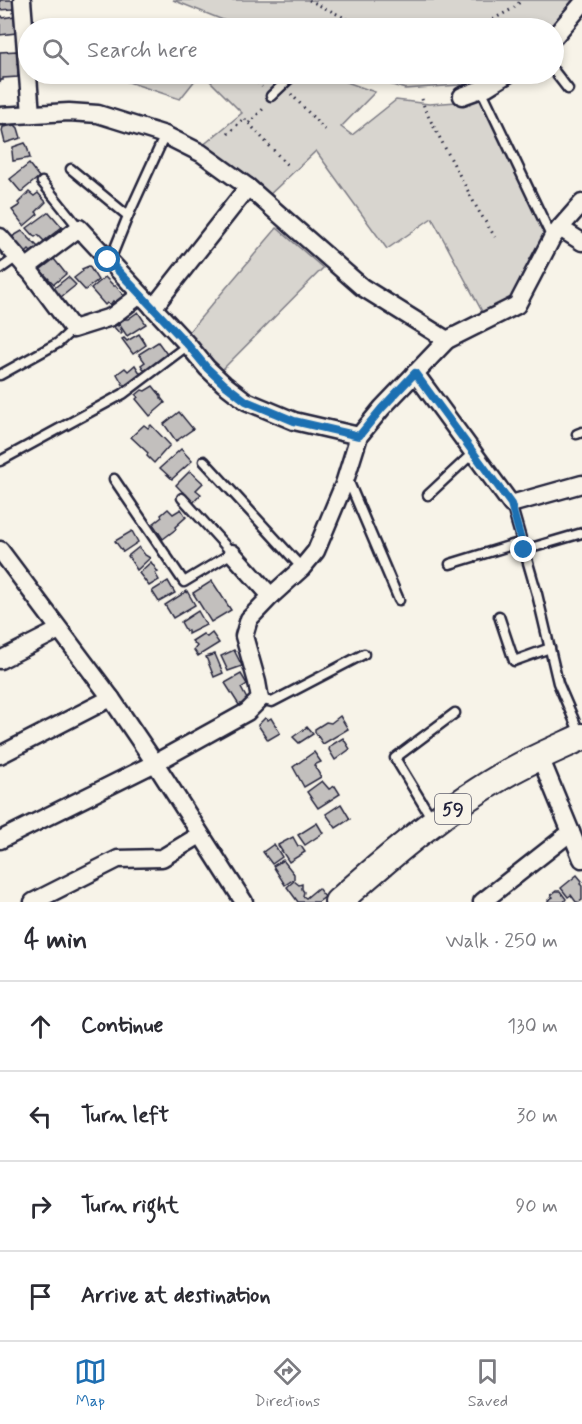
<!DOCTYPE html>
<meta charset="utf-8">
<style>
:root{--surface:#fff;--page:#f7f7f7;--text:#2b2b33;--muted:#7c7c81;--line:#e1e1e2;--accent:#1f6fb2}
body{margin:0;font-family:Mynerve,sans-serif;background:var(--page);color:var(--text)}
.stop{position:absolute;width:18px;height:18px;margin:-14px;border:4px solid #1f6fb2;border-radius:50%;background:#fff}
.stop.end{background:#1f6fb2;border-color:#fff;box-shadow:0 2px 6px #0008}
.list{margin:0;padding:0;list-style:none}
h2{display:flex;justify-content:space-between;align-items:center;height:78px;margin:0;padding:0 24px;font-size:26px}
h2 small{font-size:20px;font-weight:400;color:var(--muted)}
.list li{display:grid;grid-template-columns:39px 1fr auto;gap:18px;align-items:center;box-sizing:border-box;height:90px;padding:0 24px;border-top:2px solid var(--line)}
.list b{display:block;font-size:22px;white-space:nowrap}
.list em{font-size:20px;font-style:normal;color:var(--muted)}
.icon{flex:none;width:33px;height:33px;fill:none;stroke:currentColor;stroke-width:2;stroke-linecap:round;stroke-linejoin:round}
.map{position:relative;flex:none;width:582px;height:902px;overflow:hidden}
.search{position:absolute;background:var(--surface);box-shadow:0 3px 9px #0003;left:18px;right:18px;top:18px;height:66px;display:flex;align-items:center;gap:15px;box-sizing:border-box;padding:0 21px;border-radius:33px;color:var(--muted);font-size:22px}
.sheet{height:438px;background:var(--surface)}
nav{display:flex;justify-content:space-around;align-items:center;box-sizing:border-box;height:84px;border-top:2px solid var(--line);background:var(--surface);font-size:16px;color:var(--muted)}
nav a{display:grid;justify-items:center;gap:3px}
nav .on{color:var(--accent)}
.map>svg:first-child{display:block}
.green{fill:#d8d5cf;stroke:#7d7c85;stroke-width:1.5}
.building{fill:#c2bfbd;stroke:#22223b;stroke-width:1.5}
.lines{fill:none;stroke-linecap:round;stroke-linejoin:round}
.service-casing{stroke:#22223b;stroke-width:13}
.minor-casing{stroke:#22223b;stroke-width:21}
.primary-casing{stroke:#22223b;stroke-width:30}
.path{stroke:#22223b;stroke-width:3;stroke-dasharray:1.5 4.5;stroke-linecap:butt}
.service{stroke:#f7f3e8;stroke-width:8}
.minor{stroke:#f7f3e8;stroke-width:16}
.primary{stroke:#f7f3e8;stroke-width:26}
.route{stroke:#1f6fb2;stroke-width:8}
.labels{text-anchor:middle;stroke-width:4.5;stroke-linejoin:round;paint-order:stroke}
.shield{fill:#f7f3e8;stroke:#62616f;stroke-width:1.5}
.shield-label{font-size:18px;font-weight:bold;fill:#22223b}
</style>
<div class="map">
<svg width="582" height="902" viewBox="0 0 582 902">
<rect width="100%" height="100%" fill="#f7f3e8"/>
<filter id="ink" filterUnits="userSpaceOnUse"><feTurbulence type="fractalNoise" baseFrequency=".0167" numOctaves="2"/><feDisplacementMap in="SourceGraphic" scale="12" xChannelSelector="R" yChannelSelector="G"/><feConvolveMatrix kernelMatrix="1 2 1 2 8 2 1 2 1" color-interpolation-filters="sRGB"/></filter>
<g filter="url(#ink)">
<g class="green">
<path d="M173,0H578L553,28H243Z"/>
<path d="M109,74H200L180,99L110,76Z"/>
<path d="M203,74H324L375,92L341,127L352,135L396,100L429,104L457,102L481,95L548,234L514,301L484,315L432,218L387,249L316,151L267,197L201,147L242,113Z"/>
<path d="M358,74H484L459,85L405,89Z"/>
<path d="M277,228L323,268L219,373L186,335Z"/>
</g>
<g class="building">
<path d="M0,0H14V7L12,9L0,10Z"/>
<path d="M0,16H2L3,18L15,16L16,33L0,35Z"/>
<path d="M17,51L18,77L3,78V80H1L0,83V52Z"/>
<path d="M15,125L18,128L21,138L5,143L2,131L3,127Z"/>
<path d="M25,143L27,146L30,158L13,161L12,151L13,150V147Z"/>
<path d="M29,164L39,177L21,192L10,179Z"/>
<path d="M29,192L34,196L38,193L46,202L36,212L38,214L24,226L12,210L20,205L18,203Z"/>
<path d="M49,212L62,227L44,241L38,235L35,237L27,228Z"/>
<path d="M22,231L38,247L31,252L29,250L24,255L10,238Z"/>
<path d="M54,259L66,274L54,284L39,269L46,262Z"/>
<path d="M89,266L98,280L85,290L74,278L83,271L82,269Z"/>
<path d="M68,277L76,285L61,297L53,289Z"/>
<path d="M105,277L114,286H116L124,296L115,303L113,301L110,305L107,303L105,305L91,289Z"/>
<path d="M138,312L146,324L127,336L121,327L120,328L122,332L120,334L114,327L116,325L118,326L120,325L117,323L124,319H128Z"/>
<path d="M139,334L146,345L133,354L122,339L124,338L127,341Z"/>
<path d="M158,342L169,357L146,373L141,365L145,362L139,354Z"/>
<path d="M135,365L142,376L125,388L117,374L125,368L128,371Z"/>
<path d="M153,386L161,396V398L165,403L150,416L136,399L138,397L136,395L142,390L145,391Z"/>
<path d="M179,412L193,429L176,441L164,424Z"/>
<path d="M144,425L148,428L151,425L170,445L154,463L147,456L148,453L131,437Z"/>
<path d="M181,449L192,461L172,479L160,468Z"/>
<path d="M190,471L203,483L196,490L201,494L193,503L176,485Z"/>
<path d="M168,509L173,514L181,509L186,517L175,527L176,529L163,539L153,524L162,517L161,515Z"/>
<path d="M132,531L138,542L123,552L115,541Z"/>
<path d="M139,547L145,555L150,558L137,570L128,556Z"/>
<path d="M151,562L158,572L155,573L159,580L149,586L139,573Z"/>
<path d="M168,581L175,593L159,602L152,591Z"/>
<path d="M212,581L231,610L211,622L193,593Z"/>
<path d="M187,591L195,605L173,618L165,605Z"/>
<path d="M198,611L206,625L188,634V631H186L181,622Z"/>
<path d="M212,633L219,643L198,656L194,650L197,646L192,641L203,634L207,637Z"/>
<path d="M234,650L242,666L228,671L221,656Z"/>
<path d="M215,654L223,673L214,677L206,657Z"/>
<path d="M241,674L247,684L241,688L248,701L239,705L225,683Z"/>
<path d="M340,716L348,729L323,744L315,732V729L326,722L331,723Z"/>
<path d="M265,718L268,720L271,718L280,733L268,740L258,725Z"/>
<path d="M307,727L313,734L299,743L293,737Z"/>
<path d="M343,738L350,749L335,760L329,750L330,746Z"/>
<path d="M314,752L321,762L314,765L321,777L304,787L293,767Z"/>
<path d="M322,781L329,789L335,786L340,794L318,808L307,792Z"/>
<path d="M341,804L350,819L336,828L326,814Z"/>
<path d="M317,823L323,833L305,845L298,835Z"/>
<path d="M293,837L298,846H301L305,852L289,862L278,845Z"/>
<path d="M274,844L282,857L272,864L263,852Z"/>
<path d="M283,860L294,874V879L285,885L273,866Z"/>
<path d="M577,875L582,881L580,884L582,886V900L579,902H576L571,895L568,897L561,888Z"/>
<path d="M294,881L299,885L302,884V889L304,892L303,896L306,898L318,888L325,897L318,902H298L287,887Z"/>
<path d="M556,891H560L566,899L564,902H548V900L553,897L551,895Z"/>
</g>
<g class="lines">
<g class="service-casing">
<g id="service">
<path d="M554,71L568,89"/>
<path d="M481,89L552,238"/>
<path d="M271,96L294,74"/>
<path d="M71,169L128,216"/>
<path d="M42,182L79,228"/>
<path d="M108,260L113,253L128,216L165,135"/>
<path d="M0,269L17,257"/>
<path d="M0,375L58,343L73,329"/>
<path d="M577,434L582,432"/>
<path d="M0,461L123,394L188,345"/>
<path d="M204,461L302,568"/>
<path d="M114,479L184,582L232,553L182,498"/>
<path d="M348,480L399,600"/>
<path d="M428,495L473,453"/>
<path d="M511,504L537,594L558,683L580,734"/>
<path d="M524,550L582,533"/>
<path d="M450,564L522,542"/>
<path d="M499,616L514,661L550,648"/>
<path d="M260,699L272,702L364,654"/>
<path d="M432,819L395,758L455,713"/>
</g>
</g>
<g class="minor-casing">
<g id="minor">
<path d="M22,0L31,114"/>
<path d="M554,37L582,4"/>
<path d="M462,96L487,87L508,74"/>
<path d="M0,116L69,112L98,114L165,135L201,153L248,187L362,287L447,340"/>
<path d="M560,228L582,242"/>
<path d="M0,237L32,274L73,329L111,317L140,295"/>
<path d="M26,268L79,228L188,345L207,368L224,384L246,401L294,421L359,436"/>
<path d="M153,308L248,187"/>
<path d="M415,373L511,504L582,484"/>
<path d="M0,550L111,698L155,763L244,902"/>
<path d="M232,553L271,596"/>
<path d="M0,660L59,630"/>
<path d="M0,755L111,698"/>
<path d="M540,757L582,859"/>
<path d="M0,840L155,763L247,712L260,699L257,682L244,636L249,619L271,596L302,568L316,551L344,484L359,436L382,408L447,340L517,305L552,238L560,228L582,203"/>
<path d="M33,902L118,859L162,858L200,835"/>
<path d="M482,902L571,832"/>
</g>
</g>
<g class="primary-casing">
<path id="primary" d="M338,902C392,854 448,806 511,771C534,758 558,748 582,737"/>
</g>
<g class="path">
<path d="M309,0L365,28"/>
<path d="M477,28L512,9L522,0"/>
<path d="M249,74L262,87"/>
<path d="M291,94L325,130"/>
<path d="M422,99L425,110L478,210L495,237"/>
<path d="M249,123L265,107"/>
<path d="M228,134L244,118L288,166"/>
</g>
<use href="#service" class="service"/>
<use href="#minor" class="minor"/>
<use href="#primary" class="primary"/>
</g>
</g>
<g class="lines" filter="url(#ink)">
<path class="route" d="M108,260L188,345L207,368L224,384L246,401L294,421L359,436L382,408L415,373L511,504L524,550"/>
</g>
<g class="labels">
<rect class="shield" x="435" y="794" width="36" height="30" rx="4.5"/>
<g class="shield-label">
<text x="453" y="815">59</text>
</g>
</g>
</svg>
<div class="stop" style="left:108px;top:260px"></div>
<div class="stop end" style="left:524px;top:550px"></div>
<div class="search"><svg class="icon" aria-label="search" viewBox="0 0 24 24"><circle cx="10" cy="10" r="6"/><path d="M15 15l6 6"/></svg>Search here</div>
</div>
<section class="sheet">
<h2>4 min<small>Walk · 250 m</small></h2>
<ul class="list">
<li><svg class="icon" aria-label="ahead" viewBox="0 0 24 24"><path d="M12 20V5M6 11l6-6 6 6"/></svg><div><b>Continue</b></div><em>130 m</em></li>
<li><svg class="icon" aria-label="left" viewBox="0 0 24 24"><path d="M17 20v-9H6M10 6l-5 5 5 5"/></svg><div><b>Turn left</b></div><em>30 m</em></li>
<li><svg class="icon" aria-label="right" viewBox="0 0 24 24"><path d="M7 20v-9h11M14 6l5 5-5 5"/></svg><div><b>Turn right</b></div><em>90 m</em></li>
<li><svg class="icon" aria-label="arrive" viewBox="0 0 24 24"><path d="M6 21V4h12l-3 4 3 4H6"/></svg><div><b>Arrive at destination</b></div></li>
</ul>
</section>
<nav>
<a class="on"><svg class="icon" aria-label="map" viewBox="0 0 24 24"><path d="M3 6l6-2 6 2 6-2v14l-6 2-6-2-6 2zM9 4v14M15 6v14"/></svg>Map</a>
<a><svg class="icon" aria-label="directions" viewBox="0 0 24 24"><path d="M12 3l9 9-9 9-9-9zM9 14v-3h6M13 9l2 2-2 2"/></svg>Directions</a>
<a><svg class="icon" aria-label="saved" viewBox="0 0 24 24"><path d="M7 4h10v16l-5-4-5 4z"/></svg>Saved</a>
</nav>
